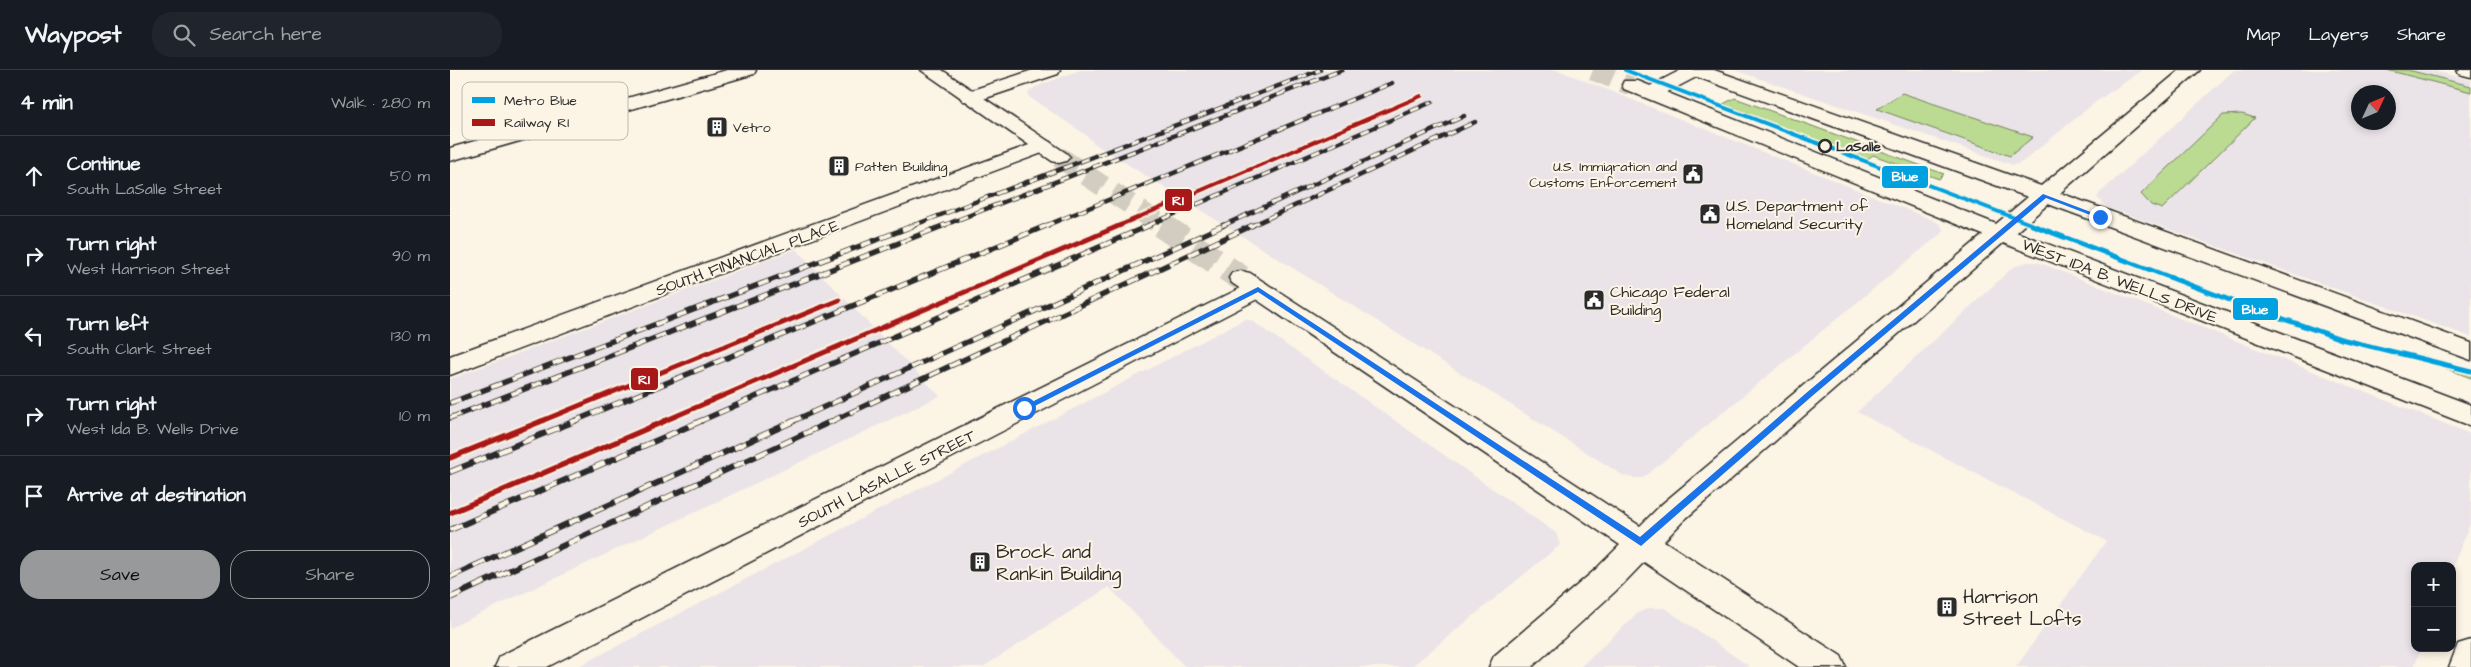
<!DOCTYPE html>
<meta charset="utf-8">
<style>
:root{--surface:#171b24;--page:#20242c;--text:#f1f3f6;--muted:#9ea1a6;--line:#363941;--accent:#98999b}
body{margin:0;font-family:"Architects Daughter",sans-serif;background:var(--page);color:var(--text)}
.controls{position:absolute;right:15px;bottom:15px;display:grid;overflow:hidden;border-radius:10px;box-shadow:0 2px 8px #0003}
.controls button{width:45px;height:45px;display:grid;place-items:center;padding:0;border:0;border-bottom:1px solid var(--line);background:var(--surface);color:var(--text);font:25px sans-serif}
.compass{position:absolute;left:1901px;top:15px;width:45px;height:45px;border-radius:50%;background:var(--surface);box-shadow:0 2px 8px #0003;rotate:46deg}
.stop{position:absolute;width:15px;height:15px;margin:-11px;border:4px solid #1a73e8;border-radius:50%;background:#fff}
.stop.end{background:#1a73e8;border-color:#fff;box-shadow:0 1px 5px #0008}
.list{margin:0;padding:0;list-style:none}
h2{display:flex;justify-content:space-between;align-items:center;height:65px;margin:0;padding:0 20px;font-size:21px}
h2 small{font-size:16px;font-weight:400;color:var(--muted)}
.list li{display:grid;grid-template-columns:32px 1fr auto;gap:15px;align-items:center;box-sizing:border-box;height:80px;padding:0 20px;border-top:1px solid var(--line)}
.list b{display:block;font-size:19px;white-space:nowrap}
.list p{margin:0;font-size:16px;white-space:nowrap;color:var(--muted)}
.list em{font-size:16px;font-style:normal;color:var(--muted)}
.actions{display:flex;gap:10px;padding:15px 20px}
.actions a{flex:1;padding:11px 0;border:1px solid var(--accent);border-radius:20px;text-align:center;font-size:18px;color:var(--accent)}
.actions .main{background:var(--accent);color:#111}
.icon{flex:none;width:28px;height:28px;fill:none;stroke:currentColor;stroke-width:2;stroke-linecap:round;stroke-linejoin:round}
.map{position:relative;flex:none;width:2021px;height:597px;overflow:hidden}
header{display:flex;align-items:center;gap:30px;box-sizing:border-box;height:70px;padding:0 25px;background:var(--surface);border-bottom:1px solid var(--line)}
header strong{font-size:24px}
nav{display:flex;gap:28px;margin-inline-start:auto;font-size:18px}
.search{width:350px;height:45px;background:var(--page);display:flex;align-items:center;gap:12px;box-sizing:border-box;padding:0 18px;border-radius:20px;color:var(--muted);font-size:19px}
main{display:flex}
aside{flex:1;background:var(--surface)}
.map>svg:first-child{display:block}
.built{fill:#eae4e8;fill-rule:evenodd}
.green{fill:#bbda92;stroke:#73825e}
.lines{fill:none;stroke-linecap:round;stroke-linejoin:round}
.major-tunnel-far1{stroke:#d2cdc0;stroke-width:21;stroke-dasharray:21 11;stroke-linecap:butt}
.major-tunnel{stroke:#d2cdc0;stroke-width:26;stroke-dasharray:26 13;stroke-linecap:butt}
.minor-casing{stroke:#2b2b2b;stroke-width:3}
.major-casing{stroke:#2b2b2b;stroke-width:3}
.minor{fill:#fcf5e5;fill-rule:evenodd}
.major{fill:#fcf5e5;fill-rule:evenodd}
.rail-far2-casing{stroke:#2b2b2b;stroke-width:4.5}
.rail-far1-casing{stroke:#2b2b2b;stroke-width:5.5}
.rail-casing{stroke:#2b2b2b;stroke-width:6}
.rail-far2{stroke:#fcf5e5;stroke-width:3;stroke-dasharray:9;stroke-linecap:butt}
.rail-far1{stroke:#fcf5e5;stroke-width:4;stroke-dasharray:11;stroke-linecap:butt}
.rail{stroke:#fcf5e5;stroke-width:4.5;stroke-dasharray:13;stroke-linecap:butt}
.rail-1-far2-casing{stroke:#fcf5e5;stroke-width:7}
.rail-1-far1-casing{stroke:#fcf5e5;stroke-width:9}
.rail-1-casing{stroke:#fcf5e5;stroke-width:9}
.rail-1-far2{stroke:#a81818;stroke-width:4}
.rail-1-far1{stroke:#a81818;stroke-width:5}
.rail-1{stroke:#a81818;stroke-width:5.5}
.metro-1-far1-casing{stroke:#fcf5e5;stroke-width:7}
.metro-1-casing{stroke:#fcf5e5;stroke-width:9}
.metro-1-far1{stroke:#00a1de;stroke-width:4}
.metro-1{stroke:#00a1de;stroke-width:5}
.route{fill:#1a73e8}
.stop-dot{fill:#fcf5e5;stroke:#2b2b2b;stroke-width:2.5}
.labels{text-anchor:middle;stroke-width:4;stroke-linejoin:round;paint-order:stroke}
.far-poi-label{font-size:14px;fill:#2b2b2b;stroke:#fcf5e5;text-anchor:start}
.far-stop-label{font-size:14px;font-weight:bold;fill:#2b2b2b;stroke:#fcf5e5;text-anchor:start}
.poi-label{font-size:16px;fill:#2b2b2b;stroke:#fcf5e5;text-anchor:start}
.street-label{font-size:16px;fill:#2b2b2b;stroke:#fcf5e5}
.near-poi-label{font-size:19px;fill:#2b2b2b;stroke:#fcf5e5;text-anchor:start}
.key{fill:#fcf5e5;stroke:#bdb8ad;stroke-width:1}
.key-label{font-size:14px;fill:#2b2b2b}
.line-badge{stroke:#fcf5e5;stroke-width:2}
.badge-label{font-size:14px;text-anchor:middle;font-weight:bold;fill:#fff}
</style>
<header>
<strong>Waypost</strong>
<div class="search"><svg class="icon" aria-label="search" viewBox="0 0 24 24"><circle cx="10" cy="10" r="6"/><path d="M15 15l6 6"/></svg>Search here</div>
<nav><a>Map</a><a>Layers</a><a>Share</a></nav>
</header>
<main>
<aside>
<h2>4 min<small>Walk · 280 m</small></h2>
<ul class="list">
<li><svg class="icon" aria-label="ahead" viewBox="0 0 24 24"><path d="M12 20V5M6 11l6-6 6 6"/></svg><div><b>Continue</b><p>South LaSalle Street</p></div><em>50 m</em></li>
<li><svg class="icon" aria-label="right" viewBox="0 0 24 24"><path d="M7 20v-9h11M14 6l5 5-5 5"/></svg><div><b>Turn right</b><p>West Harrison Street</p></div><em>90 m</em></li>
<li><svg class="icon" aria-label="left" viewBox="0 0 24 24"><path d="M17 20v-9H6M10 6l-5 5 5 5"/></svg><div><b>Turn left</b><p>South Clark Street</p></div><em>130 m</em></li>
<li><svg class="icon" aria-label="right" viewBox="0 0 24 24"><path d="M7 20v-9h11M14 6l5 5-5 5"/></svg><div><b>Turn right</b><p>West Ida B. Wells Drive</p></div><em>10 m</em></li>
<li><svg class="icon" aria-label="arrive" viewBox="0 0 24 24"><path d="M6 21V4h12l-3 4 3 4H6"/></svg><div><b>Arrive at destination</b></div></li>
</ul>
<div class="actions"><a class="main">Save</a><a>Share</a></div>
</aside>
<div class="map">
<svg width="2021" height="597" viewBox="0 0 2021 597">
<rect width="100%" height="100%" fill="#fcf5e5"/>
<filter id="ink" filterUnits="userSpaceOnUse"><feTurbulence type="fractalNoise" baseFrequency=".02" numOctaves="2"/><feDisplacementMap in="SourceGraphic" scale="10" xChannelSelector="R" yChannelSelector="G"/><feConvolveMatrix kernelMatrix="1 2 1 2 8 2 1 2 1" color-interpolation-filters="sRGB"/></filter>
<g filter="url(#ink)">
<g class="built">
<path d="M630,0H1108L1483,150L1490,154L1494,161L1193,408H1183L1174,406L645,74L636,65L579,27L578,23L585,17Z"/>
<path d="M1284,0H1693L1647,31L1571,93L1563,95Z"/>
<path d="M1784,0H1980L2021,10V267L1659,138L1649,130L1647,127L1650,123ZM1908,22H1938V52H1908Z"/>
<path d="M346,179L490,326L0,558V309Z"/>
<path d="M1577,192H1588L2021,364V451L2002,499V496H1965V578H1971L1964,597H1566L1656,471L1407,342L1563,197Z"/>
<path d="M795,249L802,251L1106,463L1110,475L961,597H735L659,517L533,597H127Z"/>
<path d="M1199,538H1215L1300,597H1130L1188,543Z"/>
</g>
<g class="green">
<path d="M1937,0H1958L2021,16V22Z"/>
<path d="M1452,23L1583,67L1560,86L1427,39Z"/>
<path d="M1285,28L1494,104L1489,109L1423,85L1416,90L1273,34Z"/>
<path d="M1792,44L1805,48L1712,139L1701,135L1691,124L1773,45Z"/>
<path d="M1972,285L2021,300V308L1970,289Z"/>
</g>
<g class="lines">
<g class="major-tunnel-far1">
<path d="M1143,0L1181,15"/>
<path d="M609,87L713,156"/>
</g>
<path class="major-tunnel" d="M711,155L791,208"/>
<g class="minor-casing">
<g id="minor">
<path d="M583,0H610L608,4L527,31H513L510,27L513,23Z"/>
<path d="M1231,0H1254L1252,4L1208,27H1194L1191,23L1194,19Z"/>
<path d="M593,70L600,72L603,76L600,80L0,305V286Z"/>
<path d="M808,211L817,214L821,219L817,224L97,597H45L50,586L799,214Z"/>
<path d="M2021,570V597H1999L2008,574Z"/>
</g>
</g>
<g class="major-casing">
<g id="major">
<path d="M277,0H306L304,4L0,91V78Z"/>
<path d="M471,0H492L616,83L620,87L616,91L609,93L602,91Z"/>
<path d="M1237,0H1264L1591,116L1730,0H1750L1610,123L2021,273V290L1598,134L1566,162L2021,335V356L1553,173L1234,450L1214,471L1391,586L1396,597H1349L1194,492L1169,518L1082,597H1039L1044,586L1145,500L1170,475L782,213L779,208L782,203L791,201L800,203L1190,456L1212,434L1533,165L1174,19L1172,15L1174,11H1188L1546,154L1578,127L1239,4Z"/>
<path d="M2007,0H2021V7L2009,4Z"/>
</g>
</g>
<use href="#minor" class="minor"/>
<use href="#major" class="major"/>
<g class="rail-far2-casing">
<g id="rail-far2">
<path d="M462,156L870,0"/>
<path d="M492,156L892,0"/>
<path d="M595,156L942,13"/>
<path d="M697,156L982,32"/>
<path d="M772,156L1014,46"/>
<path d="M801,156L1025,52"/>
</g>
</g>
<g class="rail-far1-casing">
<g id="rail-far1">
<path d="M0,333L465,155"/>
<path d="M0,348L495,155"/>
<path d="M122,352L598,155"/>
<path d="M248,352L700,155"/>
<path d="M341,352L774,155"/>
<path d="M380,352L803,155"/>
</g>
</g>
<g class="rail-casing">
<g id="rail">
<path d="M0,402L125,351"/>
<path d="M0,460L251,351"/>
<path d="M0,507L344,351"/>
<path d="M0,528L382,351"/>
</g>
</g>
<use href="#rail-far2" class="rail-far2"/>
<use href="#rail-far1" class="rail-far1"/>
<use href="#rail" class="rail"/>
<g class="rail-1-far2-casing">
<path id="rail-1-far2" d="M668,156L971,26"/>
</g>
<g class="rail-1-far1-casing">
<g id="rail-1-far1">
<path d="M89,352L389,230"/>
<path d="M212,352L671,155"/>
</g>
</g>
<g class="rail-1-casing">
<g id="rail-1">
<path d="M0,388L92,351"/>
<path d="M0,443L215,351"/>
</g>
</g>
<use href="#rail-1-far2" class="rail-1-far2"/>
<use href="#rail-1-far1" class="rail-1-far1"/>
<use href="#rail-1" class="rail-1"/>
<g class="metro-1-far1-casing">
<path id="metro-1-far1" d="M1175,0L1586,156"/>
</g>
<g class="metro-1-casing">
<path id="metro-1" d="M1582,155L1785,232L1891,269L2021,301"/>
</g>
<use href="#metro-1-far1" class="metro-1-far1"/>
<use href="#metro-1" class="metro-1"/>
</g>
</g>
<path class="route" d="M1593,124L1654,147L1648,148L1596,128L1361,327L1191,476L808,222L577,340L570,338L808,217L1190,467L1355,324Z"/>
<defs>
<g id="building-square" transform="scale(1.125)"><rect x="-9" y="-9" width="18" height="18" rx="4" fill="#2b2b2b" stroke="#fcf5e5"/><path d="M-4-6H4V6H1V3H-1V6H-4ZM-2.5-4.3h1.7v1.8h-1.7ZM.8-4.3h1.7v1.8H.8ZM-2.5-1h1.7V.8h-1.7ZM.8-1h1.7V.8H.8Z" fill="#fff"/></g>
<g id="civic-square" transform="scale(1.125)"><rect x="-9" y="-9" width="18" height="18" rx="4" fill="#2b2b2b" stroke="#fcf5e5"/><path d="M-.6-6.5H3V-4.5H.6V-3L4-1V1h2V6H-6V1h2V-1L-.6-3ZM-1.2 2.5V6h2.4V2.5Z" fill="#fff"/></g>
</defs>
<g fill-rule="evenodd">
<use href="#building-square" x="267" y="57"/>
<use href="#building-square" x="389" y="96"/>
<use href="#civic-square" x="1243" y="104"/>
<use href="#civic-square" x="1260" y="144"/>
<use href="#civic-square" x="1144" y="230"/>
<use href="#building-square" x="530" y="492"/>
<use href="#building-square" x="1497" y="537"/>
</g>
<circle class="stop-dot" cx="1375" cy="76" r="6"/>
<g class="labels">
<g class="far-poi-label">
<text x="283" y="62">Vetro</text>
<text x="405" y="101">Patten Building</text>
<text x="1227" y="101" text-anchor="end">U.S. Immigration and<tspan x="1227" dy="16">Customs Enforcement</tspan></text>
</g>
<g class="far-stop-label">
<text x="1386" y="81">LaSalle</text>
</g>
<g class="poi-label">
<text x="1276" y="141">U.S. Department of<tspan x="1276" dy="18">Homeland Security</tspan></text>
<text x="1160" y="227">Chicago Federal<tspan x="1160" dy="18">Building</tspan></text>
</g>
<g class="street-label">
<text transform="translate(297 187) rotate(-20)" y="6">SOUTH FINANCIAL PLACE</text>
<text transform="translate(1670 210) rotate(21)" y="6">WEST IDA B. WELLS DRIVE</text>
<text transform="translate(436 408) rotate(-27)" y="6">SOUTH LASALLE STREET</text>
</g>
<g class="near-poi-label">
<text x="546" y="488">Brock and<tspan x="546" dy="22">Rankin Building</tspan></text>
<text x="1513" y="533">Harrison<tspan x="1513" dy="22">Street Lofts</tspan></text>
</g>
</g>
<rect x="12" y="12" width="166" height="58" rx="8" class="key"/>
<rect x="22" y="27" width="23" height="6" fill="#00a1de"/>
<rect x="22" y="49" width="23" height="7" fill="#a81818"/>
<g class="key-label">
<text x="54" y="35">Metro Blue</text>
<text x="54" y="57">Railway RI</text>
</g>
<g class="line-badge">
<rect x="1431" y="95" width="48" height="24" rx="5" fill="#00a1de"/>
<rect x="714" y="118" width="29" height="24" rx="5" fill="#a81818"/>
<rect x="1782" y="227" width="47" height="24" rx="5" fill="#00a1de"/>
<rect x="180" y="297" width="29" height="24" rx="5" fill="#a81818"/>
</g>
<g class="badge-label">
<text x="1455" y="111">Blue</text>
<text x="728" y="135">RI</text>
<text x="1805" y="244">Blue</text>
<text x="194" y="314">RI</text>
</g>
</svg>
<div class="controls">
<button>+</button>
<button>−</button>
</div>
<svg class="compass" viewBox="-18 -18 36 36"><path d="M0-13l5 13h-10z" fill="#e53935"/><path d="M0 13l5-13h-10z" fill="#9ea1a6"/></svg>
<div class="stop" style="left:574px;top:338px"></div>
<div class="stop end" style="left:1650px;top:147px"></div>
</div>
</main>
